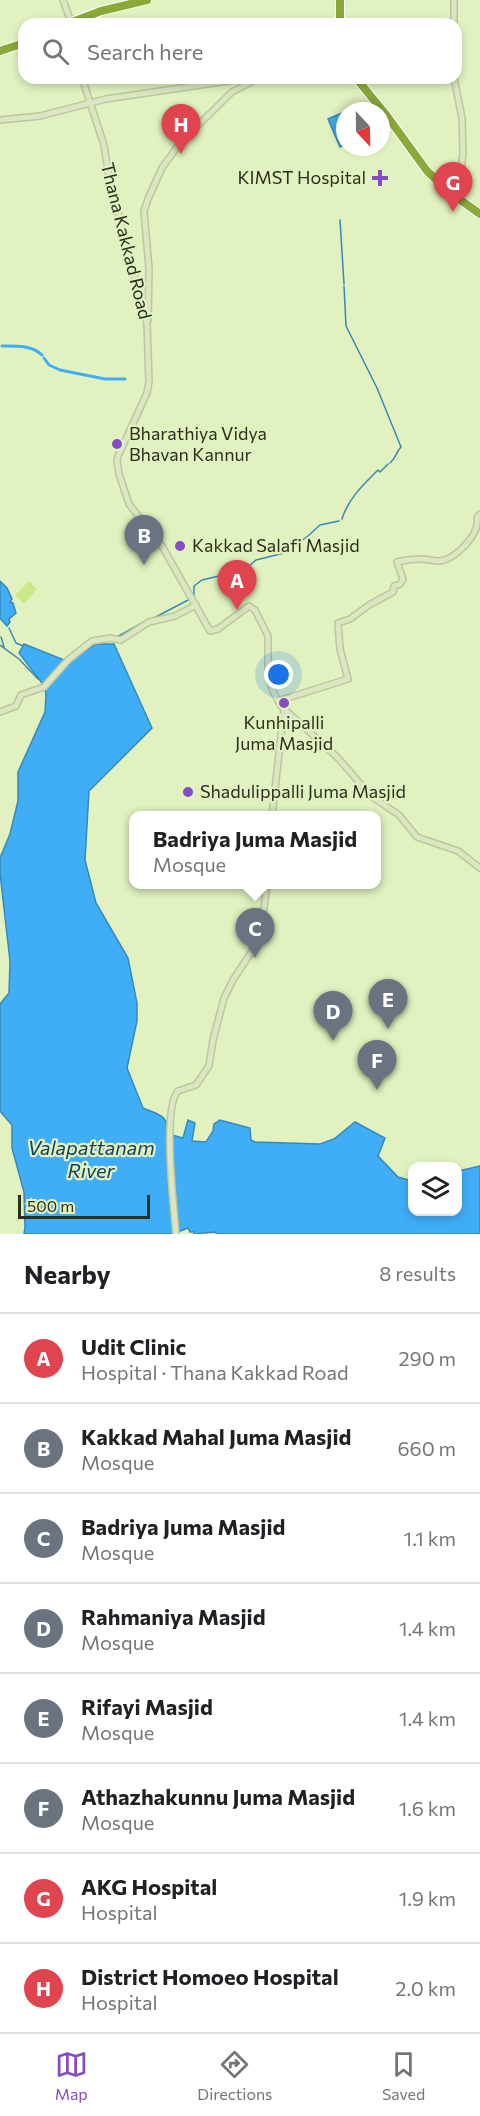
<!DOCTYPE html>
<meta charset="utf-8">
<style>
:root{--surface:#fff;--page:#f6f6f6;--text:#202124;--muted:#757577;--line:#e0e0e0;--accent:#854dc4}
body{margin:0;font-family:Commissioner,sans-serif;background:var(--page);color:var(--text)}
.controls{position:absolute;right:18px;bottom:18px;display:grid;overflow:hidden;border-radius:12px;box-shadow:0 3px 9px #0003}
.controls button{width:54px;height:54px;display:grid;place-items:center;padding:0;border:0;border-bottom:2px solid var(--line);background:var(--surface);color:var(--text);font:30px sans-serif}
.compass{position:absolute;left:336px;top:102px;width:54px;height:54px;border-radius:50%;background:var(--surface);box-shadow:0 3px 9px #0003;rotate:158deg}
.scale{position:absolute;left:18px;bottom:15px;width:132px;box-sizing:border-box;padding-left:6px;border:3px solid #2a301d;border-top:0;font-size:16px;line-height:21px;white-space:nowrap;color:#2a301d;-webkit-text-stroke:4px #e1f2c0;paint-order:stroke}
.you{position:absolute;left:279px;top:675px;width:21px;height:21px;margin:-15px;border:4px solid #fff;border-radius:50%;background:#1a73e8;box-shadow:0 0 0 9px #1a73e833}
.badge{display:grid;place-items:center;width:39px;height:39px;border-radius:50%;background:var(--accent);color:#fff;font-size:20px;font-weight:700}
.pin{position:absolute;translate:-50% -50px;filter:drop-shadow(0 2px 3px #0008)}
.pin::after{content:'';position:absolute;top:32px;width:21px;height:18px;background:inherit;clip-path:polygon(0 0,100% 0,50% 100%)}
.popup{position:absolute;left:129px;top:811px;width:252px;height:78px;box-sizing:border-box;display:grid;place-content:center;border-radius:12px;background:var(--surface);filter:drop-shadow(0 2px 4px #0005);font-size:20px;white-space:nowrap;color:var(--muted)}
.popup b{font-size:22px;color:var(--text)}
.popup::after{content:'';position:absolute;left:50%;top:100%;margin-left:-12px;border:12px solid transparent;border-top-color:var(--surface)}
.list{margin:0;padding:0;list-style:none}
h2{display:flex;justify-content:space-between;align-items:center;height:78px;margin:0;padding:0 24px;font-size:26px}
h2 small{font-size:20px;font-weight:400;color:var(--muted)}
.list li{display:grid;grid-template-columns:39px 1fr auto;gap:18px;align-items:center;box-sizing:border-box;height:90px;padding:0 24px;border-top:2px solid var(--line)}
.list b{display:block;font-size:22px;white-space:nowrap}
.list p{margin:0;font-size:20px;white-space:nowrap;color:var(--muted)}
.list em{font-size:20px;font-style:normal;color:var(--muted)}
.icon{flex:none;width:33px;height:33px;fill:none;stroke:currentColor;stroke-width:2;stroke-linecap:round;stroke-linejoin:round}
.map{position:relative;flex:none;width:480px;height:1234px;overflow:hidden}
.search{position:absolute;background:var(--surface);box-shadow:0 3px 9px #0003;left:18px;right:18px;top:18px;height:66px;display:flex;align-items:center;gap:15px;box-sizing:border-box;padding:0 21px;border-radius:18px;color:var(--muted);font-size:22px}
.sheet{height:798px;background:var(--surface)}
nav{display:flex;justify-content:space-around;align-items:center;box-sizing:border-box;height:84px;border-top:2px solid var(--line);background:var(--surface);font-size:16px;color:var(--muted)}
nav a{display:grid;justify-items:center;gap:3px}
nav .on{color:var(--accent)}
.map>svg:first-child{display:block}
.green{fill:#cce98a}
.water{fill:#40adf7;stroke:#3988b6;stroke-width:1.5}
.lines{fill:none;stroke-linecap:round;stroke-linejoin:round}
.stream{stroke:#3988b6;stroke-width:1.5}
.canal{stroke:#40adf7;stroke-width:3}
.secondary-casing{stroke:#b9c998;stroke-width:8}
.highway-casing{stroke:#fff;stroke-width:10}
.secondary{stroke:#dce5c4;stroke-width:5}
.highway{stroke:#8ba839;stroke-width:8}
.poi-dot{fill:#854dc4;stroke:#e1f2c0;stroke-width:2}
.labels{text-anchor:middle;stroke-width:4.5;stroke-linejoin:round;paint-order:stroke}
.poi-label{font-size:18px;fill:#2a301d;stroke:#e1f2c0;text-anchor:start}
.street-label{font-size:18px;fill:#2a301d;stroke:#e1f2c0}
.water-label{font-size:20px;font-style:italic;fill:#15405e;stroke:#e1f2c0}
</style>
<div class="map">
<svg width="480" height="1234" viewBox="0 0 480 1234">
<rect width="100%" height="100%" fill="#e1f2c0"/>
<path class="green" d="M29,581L37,589L24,604L15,595Z"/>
<g class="water">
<path d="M342,113L345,119V145L340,147L328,119Z"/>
<path d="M0,581L7,588L12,599L10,602L13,603L16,613L9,619L10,622L7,626L0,618Z"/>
<path d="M24,644L69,662L96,644H114L152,728L89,791L85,860L96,903L128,958L137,1003V1021L127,1068L143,1108C159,1115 168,1114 168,1134L183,1138L188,1120L195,1123L192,1141L206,1142L213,1131L214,1124L220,1120L250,1128L251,1140L255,1142L320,1144L334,1139L355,1122L385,1138L378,1156L398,1177L412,1181V1212H458V1171L480,1166V1234H217L215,1232L194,1234V1232H190L188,1228L173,1234H24L25,1227L24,1192L12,1148V1125L0,1111V1004L9,993L10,961L0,873V858L10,834L18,801V772L45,712L46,696L45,687L19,653Z"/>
</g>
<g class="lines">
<g class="stream">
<path d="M340,220L344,284"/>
<path d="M344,286L346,326L377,388L401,447C396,452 396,458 390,463"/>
<path d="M342,519C348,499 363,485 378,470L380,472L388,464"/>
<path d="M194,596V586L202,580L219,576L238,575L256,560L284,553L308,536L320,525L339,521"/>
<path d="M152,619L190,599"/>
<path d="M9,628L16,643L23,646"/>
<path d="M1,637L4,647"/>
<path d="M117,637L144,622"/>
<path d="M0,645L19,659L38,679L39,678"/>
</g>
<g class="canal">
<path d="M2,346C15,346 32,345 42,355"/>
<path d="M44,358L49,365L60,370L105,379H125"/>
</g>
<g class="secondary-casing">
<g id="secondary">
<path d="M63,0L70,19"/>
<path d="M454,0V24"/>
<path d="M82,78L104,145L109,177L147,324L149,381L147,393L118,456L117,461L119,474L129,504L162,546L210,631L218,629L249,606L255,610L268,636V675L272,689L281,706L338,758L371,796L399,815L417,837L458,851L480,868"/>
<path d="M454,78L462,118L463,153L459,191L463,200"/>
<path d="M0,120L40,116L106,99L248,78"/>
<path d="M148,320L149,269L144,211L148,199L162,168L180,143L232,92L259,78"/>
<path d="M278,701L348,679L340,649L338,623L350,619L369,605L393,592L394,586L400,584L403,579L397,562C405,560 413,559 421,559C427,559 433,561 440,561C455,559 480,535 477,518L480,514"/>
<path d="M0,712L16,706L21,695L44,687L68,660L92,641L110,638L121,640L149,622L175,616L196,605"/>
<path d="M272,816L284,709"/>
<path d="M176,1234C174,1208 162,1108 178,1091L196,1085L209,1066L213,1040L224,998L233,980L260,939L267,884"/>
</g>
</g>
<g class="highway-casing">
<g id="highway">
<path d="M67,24L101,11L147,0"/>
<path d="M340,24V0"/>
<path d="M0,51L24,43"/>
<path d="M356,78L387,116L427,171L452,194L480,214"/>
</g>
</g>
<use href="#secondary" class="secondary"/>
<use href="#highway" class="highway"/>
</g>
<g class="poi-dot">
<path d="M377 169h6v6h6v6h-6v6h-6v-6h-6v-6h6z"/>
<circle cx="117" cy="444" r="6"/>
<circle cx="180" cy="546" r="6"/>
<circle cx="284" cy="703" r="6"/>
<circle cx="188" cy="792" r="6"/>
</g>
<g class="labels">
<g class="poi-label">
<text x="366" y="184" text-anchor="end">KIMST Hospital</text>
<text x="129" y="440">Bharathiya Vidya<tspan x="129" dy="21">Bhavan Kannur</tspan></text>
<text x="192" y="552">Kakkad Salafi Masjid</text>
<text x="284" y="729" text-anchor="middle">Kunhipalli<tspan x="284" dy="21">Juma Masjid</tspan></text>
<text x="200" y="798">Shadulippalli Juma Masjid</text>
</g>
<g class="street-label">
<text transform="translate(126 241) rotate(76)" y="6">Thana Kakkad Road</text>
</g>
<g class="water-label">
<text x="91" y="1155">Valapattanam<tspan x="91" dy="23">River</tspan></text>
</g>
</g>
</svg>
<div class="controls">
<button><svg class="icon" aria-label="layers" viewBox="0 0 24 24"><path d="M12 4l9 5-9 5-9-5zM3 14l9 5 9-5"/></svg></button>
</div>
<svg class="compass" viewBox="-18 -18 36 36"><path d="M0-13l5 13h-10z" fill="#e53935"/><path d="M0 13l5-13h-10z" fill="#757577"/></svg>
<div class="scale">500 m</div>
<div class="you"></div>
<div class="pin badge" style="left:237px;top:610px;background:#e0444e">A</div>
<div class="pin badge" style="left:144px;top:565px;background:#6b7280">B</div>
<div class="pin badge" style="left:255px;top:958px;background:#6b7280">C</div>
<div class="popup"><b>Badriya Juma Masjid</b>Mosque</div>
<div class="pin badge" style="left:333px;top:1041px;background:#6b7280">D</div>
<div class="pin badge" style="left:388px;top:1029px;background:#6b7280">E</div>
<div class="pin badge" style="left:377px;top:1090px;background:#6b7280">F</div>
<div class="pin badge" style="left:453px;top:212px;background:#e0444e">G</div>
<div class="pin badge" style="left:181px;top:154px;background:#e0444e">H</div>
<div class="search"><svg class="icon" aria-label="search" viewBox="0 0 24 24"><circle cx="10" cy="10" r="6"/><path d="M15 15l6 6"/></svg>Search here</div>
</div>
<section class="sheet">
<h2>Nearby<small>8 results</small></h2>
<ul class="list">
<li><span class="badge" style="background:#e0444e">A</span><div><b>Udit Clinic</b><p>Hospital · Thana Kakkad Road</p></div><em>290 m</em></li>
<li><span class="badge" style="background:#6b7280">B</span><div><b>Kakkad Mahal Juma Masjid</b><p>Mosque</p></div><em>660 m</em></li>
<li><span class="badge" style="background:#6b7280">C</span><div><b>Badriya Juma Masjid</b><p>Mosque</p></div><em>1.1 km</em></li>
<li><span class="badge" style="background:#6b7280">D</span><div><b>Rahmaniya Masjid</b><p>Mosque</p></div><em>1.4 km</em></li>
<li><span class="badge" style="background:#6b7280">E</span><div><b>Rifayi Masjid</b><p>Mosque</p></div><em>1.4 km</em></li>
<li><span class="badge" style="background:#6b7280">F</span><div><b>Athazhakunnu Juma Masjid</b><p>Mosque</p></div><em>1.6 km</em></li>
<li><span class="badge" style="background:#e0444e">G</span><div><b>AKG Hospital</b><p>Hospital</p></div><em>1.9 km</em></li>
<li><span class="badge" style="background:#e0444e">H</span><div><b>District Homoeo Hospital</b><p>Hospital</p></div><em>2.0 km</em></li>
</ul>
</section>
<nav>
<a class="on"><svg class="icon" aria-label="map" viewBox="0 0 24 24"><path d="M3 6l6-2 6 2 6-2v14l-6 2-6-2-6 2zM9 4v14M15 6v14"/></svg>Map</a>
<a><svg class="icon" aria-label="directions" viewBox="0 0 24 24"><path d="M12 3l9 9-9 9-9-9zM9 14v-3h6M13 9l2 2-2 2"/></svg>Directions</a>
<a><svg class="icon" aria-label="saved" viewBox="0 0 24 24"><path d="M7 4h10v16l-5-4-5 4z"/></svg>Saved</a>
</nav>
